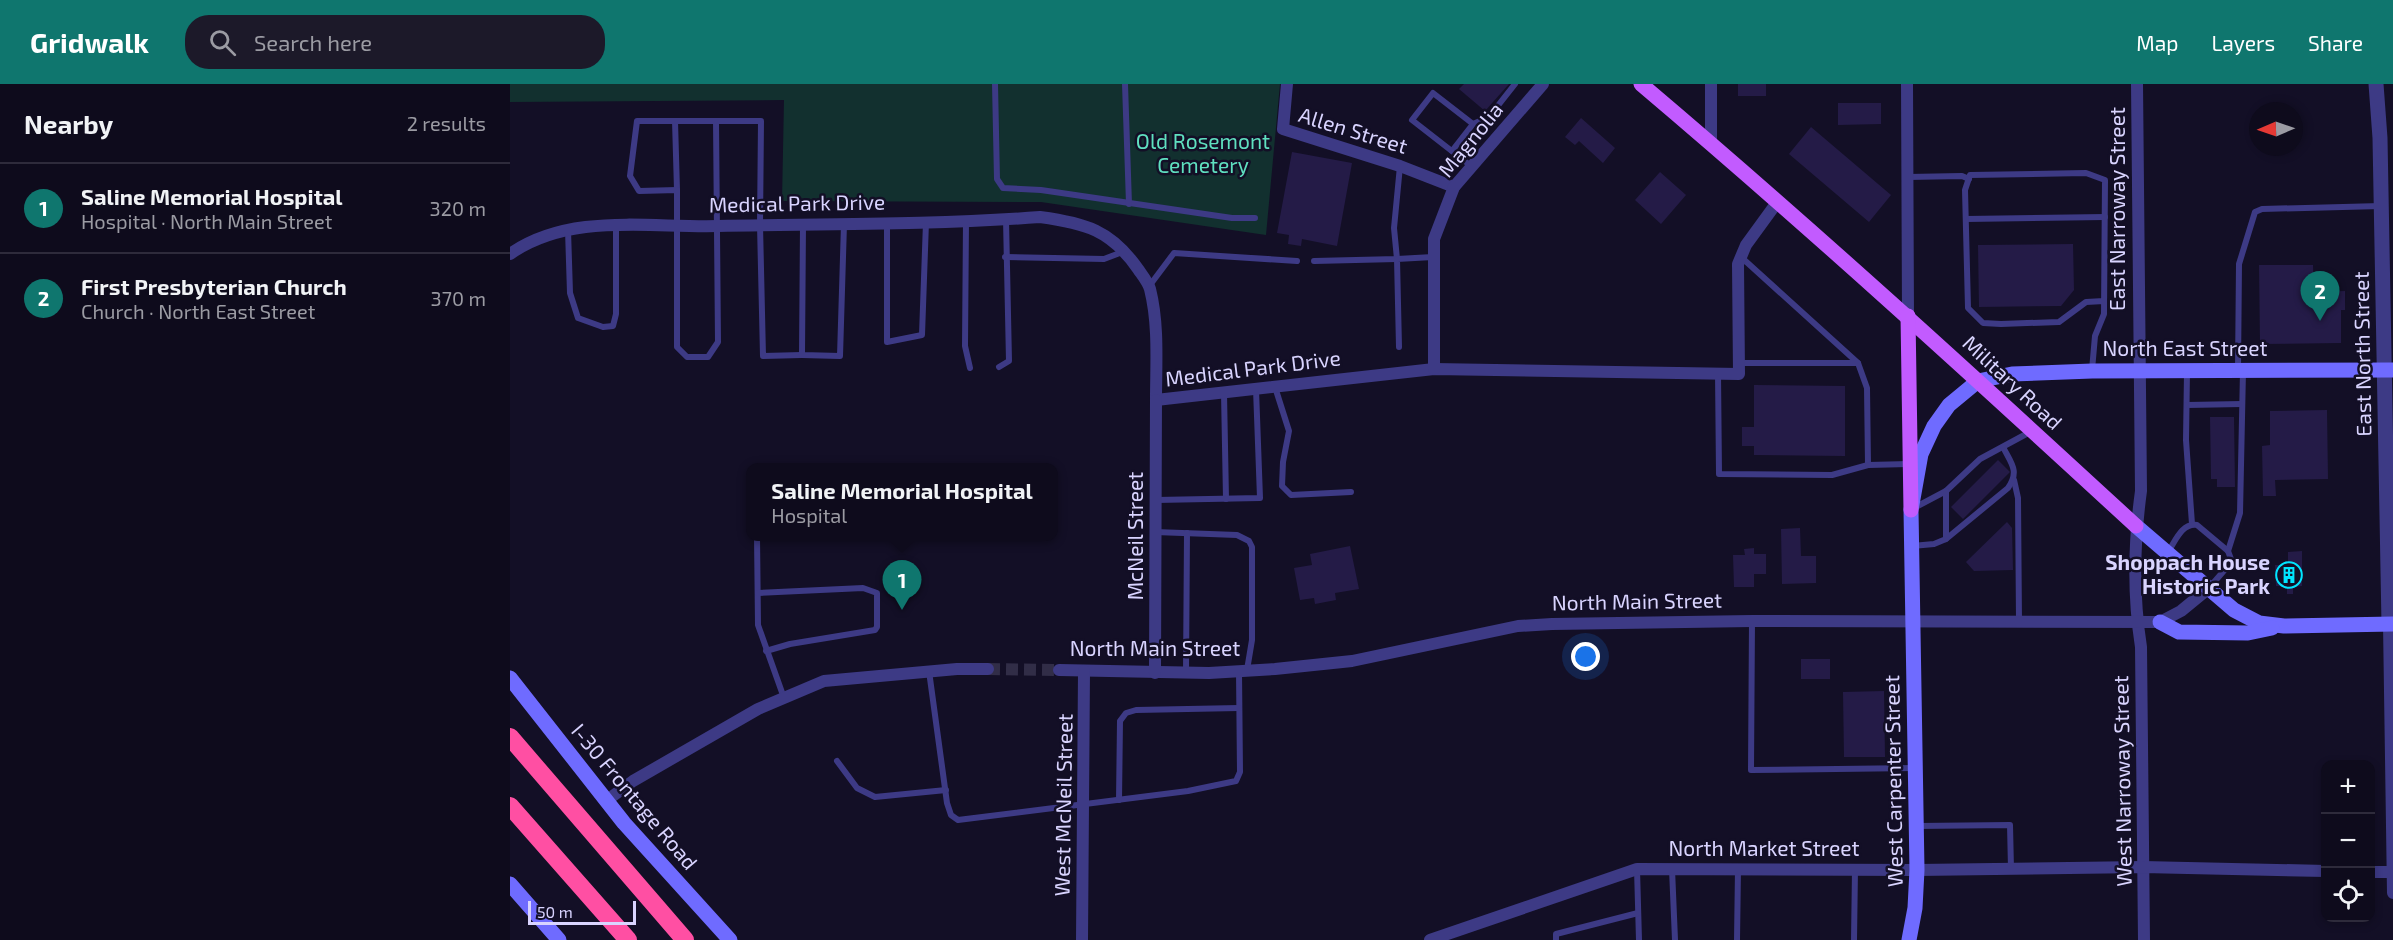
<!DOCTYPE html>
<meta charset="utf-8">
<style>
:root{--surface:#0e0b1c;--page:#1c1929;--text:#f1f3f6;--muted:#9b9ba3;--line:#2e2b3b;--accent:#0f766e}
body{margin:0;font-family:"Exo 2",sans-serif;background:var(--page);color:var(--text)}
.controls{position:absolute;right:18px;bottom:18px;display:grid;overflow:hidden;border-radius:12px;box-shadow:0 3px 9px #0003}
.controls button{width:54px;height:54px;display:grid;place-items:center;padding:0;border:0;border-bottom:2px solid var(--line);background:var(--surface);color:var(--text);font:30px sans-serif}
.compass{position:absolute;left:1739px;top:18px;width:54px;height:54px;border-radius:50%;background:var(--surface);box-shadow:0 3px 9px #0003;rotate:268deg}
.scale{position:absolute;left:18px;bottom:15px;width:108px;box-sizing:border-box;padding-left:6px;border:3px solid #d9d4ff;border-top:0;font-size:16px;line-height:21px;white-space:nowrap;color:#d9d4ff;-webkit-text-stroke:4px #130f26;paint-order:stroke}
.you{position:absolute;left:1076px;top:573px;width:21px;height:21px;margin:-15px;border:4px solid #fff;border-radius:50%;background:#1a73e8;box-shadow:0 0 0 9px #1a73e833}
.badge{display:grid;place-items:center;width:39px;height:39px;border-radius:50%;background:var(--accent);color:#fff;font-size:20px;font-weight:700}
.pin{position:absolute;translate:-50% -50px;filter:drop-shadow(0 2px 3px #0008)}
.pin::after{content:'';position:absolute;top:32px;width:21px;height:18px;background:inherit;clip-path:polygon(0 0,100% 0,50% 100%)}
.popup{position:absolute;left:236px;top:379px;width:312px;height:78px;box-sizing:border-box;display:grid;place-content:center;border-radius:12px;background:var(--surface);filter:drop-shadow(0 2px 4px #0005);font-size:20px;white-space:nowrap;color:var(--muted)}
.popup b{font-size:22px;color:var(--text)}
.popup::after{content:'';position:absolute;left:50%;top:100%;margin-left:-12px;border:12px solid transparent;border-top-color:var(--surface)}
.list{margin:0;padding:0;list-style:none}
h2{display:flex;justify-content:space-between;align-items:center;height:78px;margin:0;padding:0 24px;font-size:26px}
h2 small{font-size:20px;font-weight:400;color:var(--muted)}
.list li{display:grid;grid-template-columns:39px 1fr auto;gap:18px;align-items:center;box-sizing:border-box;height:90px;padding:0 24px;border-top:2px solid var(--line)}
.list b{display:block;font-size:22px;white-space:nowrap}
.list p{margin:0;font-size:20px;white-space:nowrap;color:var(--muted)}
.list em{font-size:20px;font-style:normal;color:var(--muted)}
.icon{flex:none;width:33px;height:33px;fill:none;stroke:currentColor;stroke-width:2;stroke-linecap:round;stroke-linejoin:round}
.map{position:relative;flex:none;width:1883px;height:856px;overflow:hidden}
header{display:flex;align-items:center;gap:36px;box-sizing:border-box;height:84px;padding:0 30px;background:var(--accent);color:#fff}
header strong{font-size:28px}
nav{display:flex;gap:33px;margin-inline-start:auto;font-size:21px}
.search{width:420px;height:54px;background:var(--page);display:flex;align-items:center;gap:15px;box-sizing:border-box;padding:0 21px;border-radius:24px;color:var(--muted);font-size:22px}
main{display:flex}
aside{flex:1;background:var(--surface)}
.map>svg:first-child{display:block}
.green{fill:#12302f}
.building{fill:#241b47}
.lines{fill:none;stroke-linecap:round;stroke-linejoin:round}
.minor-tunnel{stroke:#312d47;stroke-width:12;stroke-dasharray:12 6;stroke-linecap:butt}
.service{stroke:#3d3a85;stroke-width:6}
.minor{stroke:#3d3a85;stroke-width:12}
.tertiary{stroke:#3d3a85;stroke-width:15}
.secondary{stroke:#6f6bff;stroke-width:15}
.primary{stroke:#c25bff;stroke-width:15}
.motorway{stroke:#ff4fa3;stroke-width:18}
.labels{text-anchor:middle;stroke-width:5;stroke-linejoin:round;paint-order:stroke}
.street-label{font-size:21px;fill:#d9d4ff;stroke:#130f26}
.park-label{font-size:21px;fill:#5fe0c0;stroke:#130f26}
.poi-label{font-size:21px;font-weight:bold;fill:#d9d4ff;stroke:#130f26;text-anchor:end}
</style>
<header>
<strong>Gridwalk</strong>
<div class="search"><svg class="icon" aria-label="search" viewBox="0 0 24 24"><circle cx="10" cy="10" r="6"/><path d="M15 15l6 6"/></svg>Search here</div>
<nav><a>Map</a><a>Layers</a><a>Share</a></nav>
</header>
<main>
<aside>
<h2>Nearby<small>2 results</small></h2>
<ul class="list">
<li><span class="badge">1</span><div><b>Saline Memorial Hospital</b><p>Hospital · North Main Street</p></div><em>320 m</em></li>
<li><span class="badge">2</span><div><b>First Presbyterian Church</b><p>Church · North East Street</p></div><em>370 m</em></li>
</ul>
</aside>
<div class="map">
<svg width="1883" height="856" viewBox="0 0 1883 856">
<rect width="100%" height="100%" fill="#130f26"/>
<path class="green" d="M0,0H770L756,151L531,118L272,117L274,16L0,18Z"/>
<g class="building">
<path d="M954,0H999L975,27L949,5Z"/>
<rect x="1228" y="0" width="28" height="12"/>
<path d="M1328,19H1371V40L1328,41Z"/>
<path d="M1071,34L1105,64L1093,79L1069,57L1065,61L1055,53Z"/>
<path d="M1301,43L1381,111L1359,138L1279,70Z"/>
<path d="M782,68L842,79L827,162L792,155L791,162L778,160L779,151L767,149Z"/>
<path d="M1150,88L1176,111L1151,140L1125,116Z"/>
<path d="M1563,160L1564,206L1551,222L1469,223L1468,161Z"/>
<path d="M1749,181H1803L1804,208L1835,207V226H1831V259L1750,260Z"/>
<path d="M1244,301L1335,302V372L1244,371V362H1232V343H1244Z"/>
<path d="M1817,326L1818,395L1765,396L1766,412H1753L1752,362L1760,361V327Z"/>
<path d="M1700,333H1724L1725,403H1707V395H1701Z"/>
<path d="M1488,376L1500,388L1453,435L1441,423Z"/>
<path d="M1497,438L1502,444L1503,486L1464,487L1456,478Z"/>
<path d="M1290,444L1291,472H1306V499L1272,500L1271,445Z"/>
<path d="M840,462L849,505L825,509L826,516L805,520L804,514L790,516L784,484L802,481L800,470Z"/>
<path d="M1244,464V470H1256V490H1244V503H1224L1223,471H1235L1234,465Z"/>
<path d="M1792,467V502L1783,503V510H1777V502H1766L1765,481H1778V468Z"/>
<rect x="1291" y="575" width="29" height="20"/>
<path d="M1374,607L1375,673H1334L1333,608Z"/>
</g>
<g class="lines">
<path class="minor-tunnel" d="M478,585L549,586"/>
<g class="service">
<path d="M485,0L487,95L493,104L531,106L722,134H745"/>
<path d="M615,0L619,120"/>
<path d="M165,37L167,106"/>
<path d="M206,37L208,258L198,273H177L167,263V106L129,107L120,92L127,37H251L250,141L253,272L292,271"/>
<path d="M942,67L963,40L979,33L1005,0"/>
<path d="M961,82L902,36L923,9L963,40"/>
<path d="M1398,93L1452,92L1459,95"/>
<path d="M1456,135L1595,133"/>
<path d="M456,137L455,262L460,284"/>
<path d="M377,139V258L412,251L416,138"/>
<path d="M293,140L292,271L330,272L334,140"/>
<path d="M58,146L60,209L68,234L93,243L103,242L106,230V140"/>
<path d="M495,173L594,175L615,167"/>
<path d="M1231,173L1348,279"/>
<path d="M804,177L887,175L884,144L890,82"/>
<path d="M640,201L664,169L787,177"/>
<path d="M889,263L887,175L923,173"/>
<path d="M489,283L499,277L496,135"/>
<path d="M1728,285L1729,180L1745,128L1752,125L1871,122"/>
<path d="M1582,286L1585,252L1594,230L1595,96L1576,89L1460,91L1455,106L1458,224L1473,239L1491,240L1549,238L1576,218L1594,217"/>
<path d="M1677,288L1676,356L1682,440"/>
<path d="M1208,289L1209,390L1322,391L1358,381L1357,304L1348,279H1230"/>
<path d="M765,303L779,347L773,378L772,402L781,411L841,408"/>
<path d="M714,309L716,415"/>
<path d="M1677,321L1732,320"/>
<path d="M1358,381L1399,380"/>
<path d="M1504,396L1508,414L1509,537"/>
<path d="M646,416L750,414L746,305"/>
<path d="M1404,424L1436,407L1470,375L1520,348"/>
<path d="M645,448L727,451L739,457L742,463V556L737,586"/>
<path d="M247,452L248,541L274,614"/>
<path d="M1436,455L1498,404C1510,387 1501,379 1493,363"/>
<path d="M1402,462L1424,460L1436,455V407"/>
<path d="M1718,467L1730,429L1733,287"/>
<path d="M1658,468C1666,456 1672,439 1687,441L1718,467L1721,475L1718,482L1699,504"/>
<path d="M248,509L353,504L367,509V543L365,546L280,560L256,567"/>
<path d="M1242,537L1241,686L1405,684"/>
<path d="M419,587L437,719L441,731L448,736L678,707L726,697L730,688L729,588"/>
<path d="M676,588L677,449"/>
<path d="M327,677L347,704L365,713L436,706"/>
<path d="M609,716L610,637L616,629L626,626L729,624"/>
<path d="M1407,742L1500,741L1501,785"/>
<path d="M1127,785L1129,856"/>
<path d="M1162,785L1165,856"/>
<path d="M1046,856V850L1128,829"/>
<path d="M1227,856L1228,785"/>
<path d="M1344,856L1345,785"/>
</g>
<g class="minor">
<path d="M777,0L773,45L890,82L944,103"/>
<path d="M1397,0L1398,232"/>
<path d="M1627,0L1631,407C1624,458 1623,512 1631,563L1634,856"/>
<path d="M1201,59V0"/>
<path d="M0,170C60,128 139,144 208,142C315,140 423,141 530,133C575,139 601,146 628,185C632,191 638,198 640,205C649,241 646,280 646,316L924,285L1229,290L1228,180L1236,161L1268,117"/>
<path d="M924,285V155L944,103L1033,0"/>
<path d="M1879,540L1883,809"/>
<path d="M549,586L699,589L765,585L842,577L1008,542L1042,540L1242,537L1650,538L1671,527L1699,504"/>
<path d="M645,589L646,316"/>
<path d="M96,717L123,697L248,625L314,597L447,585H478"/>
<path d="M1860,788H1883"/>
<path d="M572,856L574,587"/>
<path d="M920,856L1127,785L1407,786L1633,783L1816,787"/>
</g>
<path class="tertiary" d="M1866,0L1870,54L1879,540"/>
<g class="secondary">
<path d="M1626,442L1724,526L1749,539L1774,542L1883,540"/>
<path d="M1650,538L1669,548L1738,549L1762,544"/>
<path d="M0,594L114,739L220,856"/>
<path d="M0,800L49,856"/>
<path d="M1399,856L1405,824L1407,786L1401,426L1411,370L1424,342L1439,321L1468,297L1502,290L1582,287L1883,286"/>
</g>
<g class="primary">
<path d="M1131,0C1300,143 1463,292 1626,442"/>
<path d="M1398,232L1401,426"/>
</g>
<g class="motorway">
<path d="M0,653L175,856"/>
<path d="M0,722L118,856"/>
</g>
</g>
<defs>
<g id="building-ring" transform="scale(1.35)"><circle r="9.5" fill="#130f26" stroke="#00e5ff" stroke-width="1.5"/><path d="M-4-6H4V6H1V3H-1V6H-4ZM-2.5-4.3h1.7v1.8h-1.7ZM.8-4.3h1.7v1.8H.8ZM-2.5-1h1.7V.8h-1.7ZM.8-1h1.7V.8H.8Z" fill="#00e5ff"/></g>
</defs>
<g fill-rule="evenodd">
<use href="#building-ring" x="1779" y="491"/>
</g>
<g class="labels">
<g class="street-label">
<text transform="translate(843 47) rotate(17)" y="7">Allen Street</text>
<text transform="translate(961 56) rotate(-51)" y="7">Magnolia</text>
<text transform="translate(287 120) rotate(-1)" y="7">Medical Park Drive</text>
<text transform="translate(1608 125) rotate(-90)" y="7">East Narroway Street</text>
<text x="1675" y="272">North East Street</text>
<text transform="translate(1853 270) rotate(-91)" y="7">East North Street</text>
<text transform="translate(743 285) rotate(-7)" y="7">Medical Park Drive</text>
<text transform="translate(1502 299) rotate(43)" y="7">Military Road</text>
<text transform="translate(626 452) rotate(-90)" y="7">McNeil Street</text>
<text transform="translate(1127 518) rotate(-1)" y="7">North Main Street</text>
<text x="645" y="572">North Main Street</text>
<text transform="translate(1384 697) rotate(-91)" y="7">West Carpenter Street</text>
<text transform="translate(1613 697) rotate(-91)" y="7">West Narroway Street</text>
<text transform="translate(124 713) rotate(50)" y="7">I-30 Frontage Road</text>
<text transform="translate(554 721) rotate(-89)" y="7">West McNeil Street</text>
<text x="1254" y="772">North Market Street</text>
</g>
<g class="park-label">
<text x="693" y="65">Old Rosemont<tspan x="693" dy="24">Cemetery</tspan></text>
</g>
<g class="poi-label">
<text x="1760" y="486">Shoppach House<tspan x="1760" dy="24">Historic Park</tspan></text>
</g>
</g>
</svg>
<div class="controls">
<button>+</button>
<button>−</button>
<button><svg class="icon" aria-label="locate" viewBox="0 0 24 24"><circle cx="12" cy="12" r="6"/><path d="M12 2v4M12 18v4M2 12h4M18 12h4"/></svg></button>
</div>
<svg class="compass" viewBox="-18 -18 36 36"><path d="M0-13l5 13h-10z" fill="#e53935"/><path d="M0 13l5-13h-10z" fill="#9b9ba3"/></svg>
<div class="scale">50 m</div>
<div class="you"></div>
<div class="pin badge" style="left:392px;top:526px">1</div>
<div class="popup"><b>Saline Memorial Hospital</b>Hospital</div>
<div class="pin badge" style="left:1810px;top:237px">2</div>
</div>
</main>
